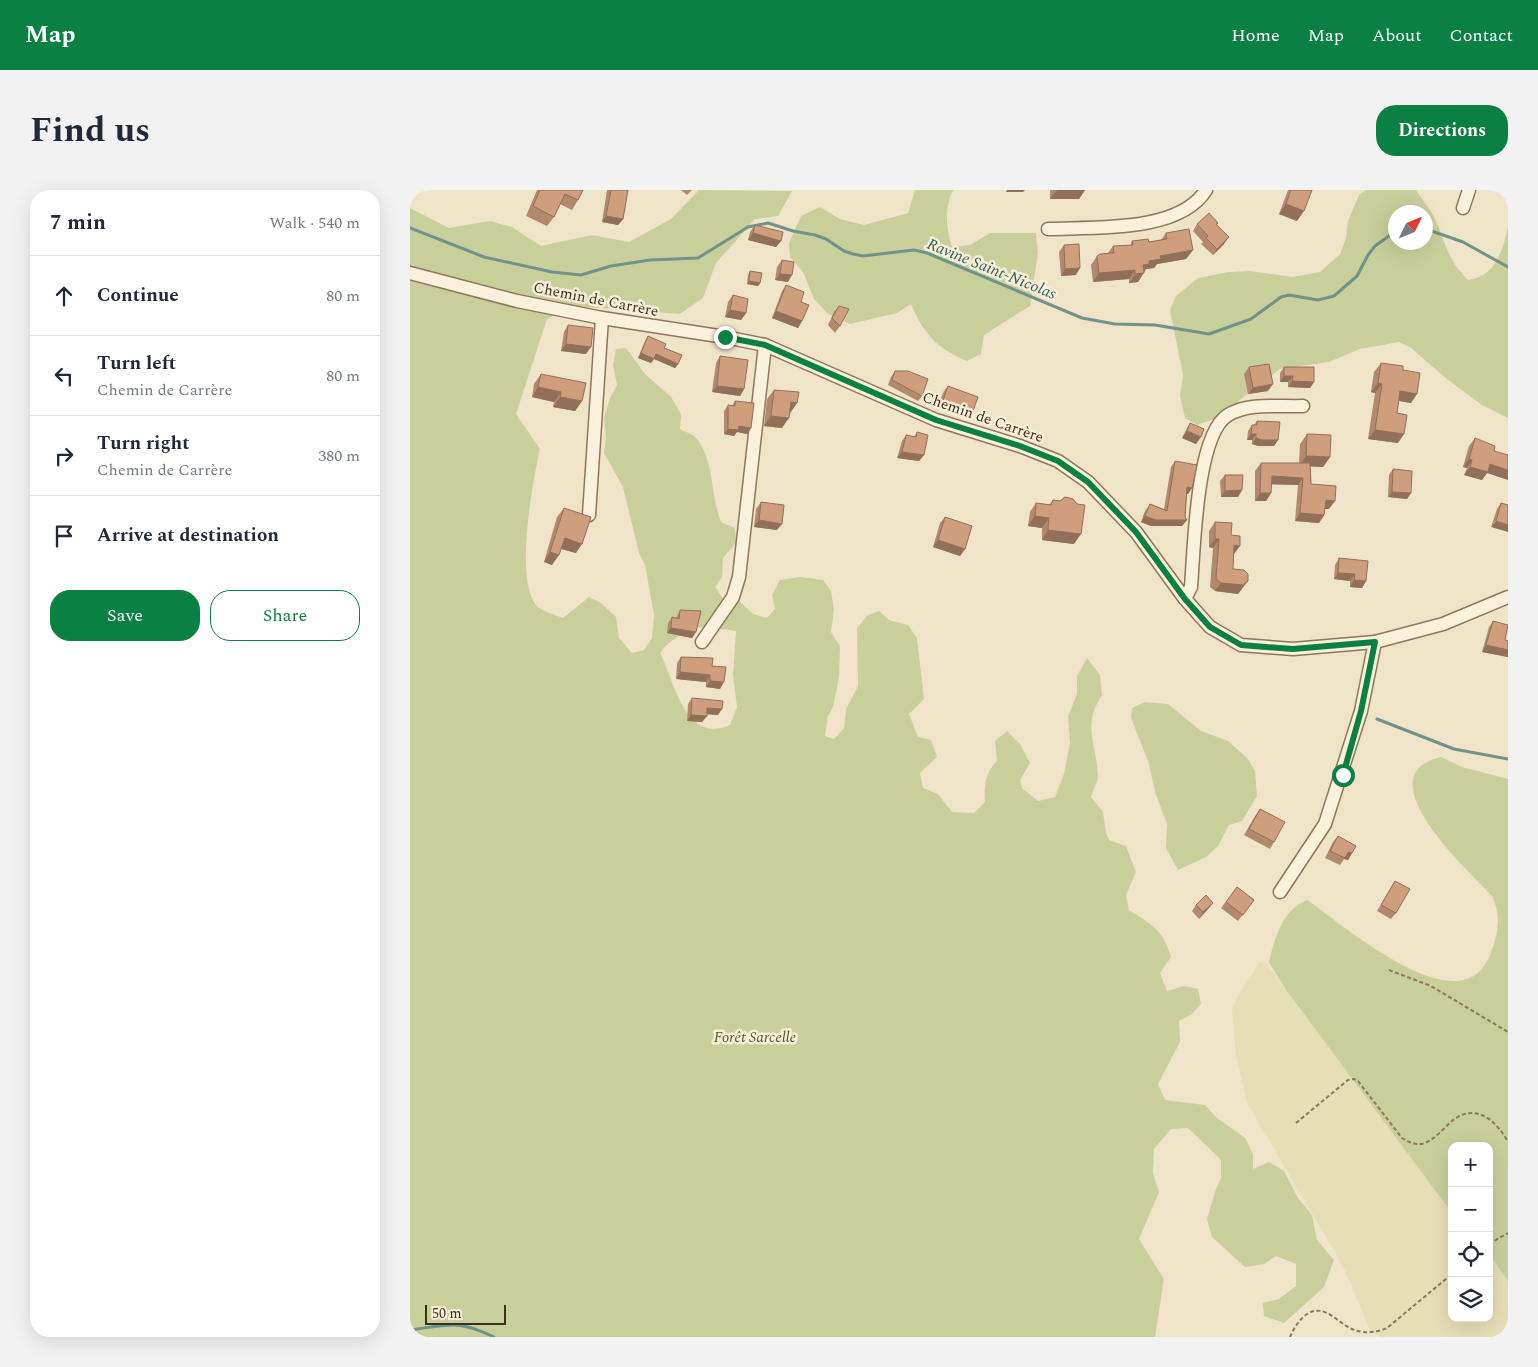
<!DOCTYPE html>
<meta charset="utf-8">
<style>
:root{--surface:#fff;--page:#f2f2f3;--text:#1f2937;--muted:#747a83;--line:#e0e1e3;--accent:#0b8043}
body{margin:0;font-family:Spectral,serif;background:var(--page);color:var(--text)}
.controls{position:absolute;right:15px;bottom:15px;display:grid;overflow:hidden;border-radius:10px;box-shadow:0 5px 20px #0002}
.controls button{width:45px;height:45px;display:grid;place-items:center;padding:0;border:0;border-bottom:1px solid var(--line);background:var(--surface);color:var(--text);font:25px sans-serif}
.compass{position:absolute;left:978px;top:15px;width:45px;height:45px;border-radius:50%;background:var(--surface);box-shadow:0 5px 20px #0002;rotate:47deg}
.scale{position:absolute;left:15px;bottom:12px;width:81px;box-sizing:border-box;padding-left:5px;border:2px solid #3d2e20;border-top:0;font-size:14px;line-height:18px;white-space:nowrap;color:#3d2e20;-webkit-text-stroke:4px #f7eed8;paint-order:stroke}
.stop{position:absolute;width:15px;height:15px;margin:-11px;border:4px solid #0b8043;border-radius:50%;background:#fff}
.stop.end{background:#0b8043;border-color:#fff;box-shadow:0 1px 5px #0008}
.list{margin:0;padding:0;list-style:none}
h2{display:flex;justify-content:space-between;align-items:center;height:65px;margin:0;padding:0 20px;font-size:21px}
h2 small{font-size:16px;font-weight:400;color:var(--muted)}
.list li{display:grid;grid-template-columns:32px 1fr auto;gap:15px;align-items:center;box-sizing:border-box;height:80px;padding:0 20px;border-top:1px solid var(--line)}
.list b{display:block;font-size:19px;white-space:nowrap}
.list p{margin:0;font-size:16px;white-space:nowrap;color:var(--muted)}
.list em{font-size:16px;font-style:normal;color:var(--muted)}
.actions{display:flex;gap:10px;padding:15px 20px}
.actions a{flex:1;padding:11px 0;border:1px solid var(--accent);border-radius:20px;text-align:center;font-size:18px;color:var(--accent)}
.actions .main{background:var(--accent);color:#fff}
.icon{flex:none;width:28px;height:28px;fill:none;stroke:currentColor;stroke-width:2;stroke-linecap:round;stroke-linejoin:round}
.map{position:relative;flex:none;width:1098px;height:1147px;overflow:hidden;border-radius:20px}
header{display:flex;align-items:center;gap:30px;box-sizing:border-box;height:70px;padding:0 25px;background:var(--accent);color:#fff}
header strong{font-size:24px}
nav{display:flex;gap:28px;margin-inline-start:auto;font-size:18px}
.intro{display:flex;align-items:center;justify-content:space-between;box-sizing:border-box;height:120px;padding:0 30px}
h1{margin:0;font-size:35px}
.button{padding:12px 22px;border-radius:20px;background:var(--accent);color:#fff;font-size:18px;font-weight:700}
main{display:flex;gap:30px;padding:0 30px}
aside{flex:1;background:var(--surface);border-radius:20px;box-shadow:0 5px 20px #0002}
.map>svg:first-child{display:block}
.farmland{fill:#e6deb5}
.green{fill:#c9cf9b;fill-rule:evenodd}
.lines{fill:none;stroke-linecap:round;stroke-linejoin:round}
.stream{stroke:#6f938a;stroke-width:3}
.minor-casing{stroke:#8d765c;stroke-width:15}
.path{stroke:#8d765c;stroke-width:2;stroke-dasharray:4 2.5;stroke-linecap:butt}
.minor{stroke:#faf1dc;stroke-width:12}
.wall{fill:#b2896c}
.shaded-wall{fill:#916f58}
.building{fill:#cf9f7d;stroke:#916f58}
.route{stroke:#0b8043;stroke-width:6}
.labels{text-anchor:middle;stroke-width:5;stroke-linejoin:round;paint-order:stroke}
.street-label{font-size:15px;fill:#3d2e20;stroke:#f7eed8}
.park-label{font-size:15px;font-style:italic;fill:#4d5a26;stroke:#f7eed8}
.water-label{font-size:16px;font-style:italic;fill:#2f5d5a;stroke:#f7eed8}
</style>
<header>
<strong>Map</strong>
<nav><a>Home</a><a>Map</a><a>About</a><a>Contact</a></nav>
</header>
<div class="intro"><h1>Find us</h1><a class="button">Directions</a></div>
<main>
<aside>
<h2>7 min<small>Walk · 540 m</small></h2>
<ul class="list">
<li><svg class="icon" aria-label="ahead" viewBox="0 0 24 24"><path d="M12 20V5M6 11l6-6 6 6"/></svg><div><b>Continue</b></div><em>80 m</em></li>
<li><svg class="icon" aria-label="left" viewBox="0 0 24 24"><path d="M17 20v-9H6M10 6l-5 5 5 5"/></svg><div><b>Turn left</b><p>Chemin de Carrère</p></div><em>80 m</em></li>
<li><svg class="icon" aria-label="right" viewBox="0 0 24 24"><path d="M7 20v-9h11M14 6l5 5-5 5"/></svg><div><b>Turn right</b><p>Chemin de Carrère</p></div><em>380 m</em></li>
<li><svg class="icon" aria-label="arrive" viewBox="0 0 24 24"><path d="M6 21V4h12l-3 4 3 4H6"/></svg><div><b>Arrive at destination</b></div></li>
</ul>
<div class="actions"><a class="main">Save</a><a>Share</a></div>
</aside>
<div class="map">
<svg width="1098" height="1147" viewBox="0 0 1098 1147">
<rect width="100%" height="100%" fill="#f0e4c8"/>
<path class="farmland" d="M854,771L1042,1023V1128H1079V1064L1098,1091V1147H970L960,1140L933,1076L837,913L826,866L822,821L825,811L849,773Z"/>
<g class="green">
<path d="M289,0L382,1L368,26L345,29L306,73L293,108L270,124L164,116L137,129L106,224L130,259C123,292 103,392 128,417C134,422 146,425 153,428L179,407L191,413L206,427L209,448L222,463L234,460L242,448L244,425L235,375L229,363L213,297L194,263L196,247L194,228L200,208L207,195L203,175L206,159L216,158L235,184L261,207L271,224L270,239C275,242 284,244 287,249C305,273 300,304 311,332L325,338L326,353L313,368L312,387L305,397L314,410H328L343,424L357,428L365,419L362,405L370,390L391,387L413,390L421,401L424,420L421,442L430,456L429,488L423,517L418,526L415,546L424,549L434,538L436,519L448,496L447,438L458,425L469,421L479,430L498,435L507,448L514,509L499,524L508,547L521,550L527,567L510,583L513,598L528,604L542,622L564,623L575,612C574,595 575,583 587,571L585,551L597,541L610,554L620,573L610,590L612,598L628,611L645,607L654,584L660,553L658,526L667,504V486L677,468L690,485L692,505C672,535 686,553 688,585C688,592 683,600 681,607L693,622L696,643L699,650L716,656L726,682L716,705L719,720C742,735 753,739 761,767L750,783L757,801L774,796L788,799L791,814L782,824L769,831L770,852L748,894L755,910L795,915L807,928L835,948L843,964V979L859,972L874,981L888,1008L902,1025L907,1050L924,1070L914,1097L874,1133L854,1126L853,1113L869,1109L886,1096V1074L866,1066L854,1074L835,1077L802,1047L797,1029L805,1002L811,988V970L778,938L761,939L744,959L743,983L749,1002L729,1049L754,1089L745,1147H0V18L39,38L80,31L102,37L131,56L182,45L219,52L261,29ZM296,437L326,441L323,485L327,517L320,535C275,555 265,492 250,463C258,451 269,447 279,438Z"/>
<path d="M505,0H543C534,19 536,37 542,57L560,55L580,43H626L628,63L620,116L574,145L571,164L557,171C527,159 513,143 501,114L487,123L440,134L418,124L404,109L393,82L380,67L379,53L391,26L410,17L430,29L454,35L498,23Z"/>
<path d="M956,0H1006C1012,9 1020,19 1025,29C1038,57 1035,66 1058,90C1086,86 1092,62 1098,37V228L1072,215L1037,189L1001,158L989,152L950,159L919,172L870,179L831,209L816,225L787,235L775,228L770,206L773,185L760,120L766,106L788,88L819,82L840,81L882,87L910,82L930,64L936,48L938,31L949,5ZM986,22H1016V52H986Z"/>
<path d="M735,512L758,514L791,541L818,551L837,568L845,581L847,606L832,631L819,635L808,656L796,667L768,680L756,658L757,634L746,605L738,571L721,528L722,518Z"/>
<path d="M1031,567L1052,577L1098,589V1091L1079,1064V956H1042V1023L876,800L859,772C865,748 872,720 897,710C933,734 1051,839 1080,765C1088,745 1092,726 1082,706C1060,682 952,585 1031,567Z"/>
</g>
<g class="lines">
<g class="stream">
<path d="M0,38L74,67L142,82L171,85L201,76L240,70L288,68L338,37L358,33L383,41L405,45L416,49L434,61L443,64L453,66L504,60L517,63L672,128L705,134L745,135L799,144L841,129L871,107L879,105L908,110L924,106L947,86L958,65L965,56L986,41"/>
<path d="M1016,39L1053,52L1098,77"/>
<path d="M967,529L1044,559L1098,569"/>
<path d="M0,1140C38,1135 48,1129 84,1147"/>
</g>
<g class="minor-casing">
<g id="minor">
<path d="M1053,18L1059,0"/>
<path d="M638,39C684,37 769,43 796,0"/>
<path d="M0,83L107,111L192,128L315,147L355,155L526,230L610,256L648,271L678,292L726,342L775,409L800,437L831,455L883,459L965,452L1033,434L1098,407"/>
<path d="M179,325L192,128"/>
<path d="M775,409L781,397C784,361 786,244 818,225C839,212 869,217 893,216"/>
<path d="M292,452L323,407L329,387L355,155"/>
<path d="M870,702L915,634L951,521L965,452"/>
</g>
</g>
<g class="path">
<path d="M979,780L1021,796L1098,842"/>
<path d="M886,933L938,890L944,889L948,891L992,948C999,952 1006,956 1015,953C1025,949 1034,938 1042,931C1065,912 1086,930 1098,952"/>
<path d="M1079,1054L1098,1043"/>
<path d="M880,1147C886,1133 899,1114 917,1123C925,1127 932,1134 940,1138C951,1144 966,1143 977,1138L1042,1084"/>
</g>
<use href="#minor" class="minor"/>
</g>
<g class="wall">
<path d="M127,0H173L168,10L162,20L150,14L144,27L137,36L116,26Z"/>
<path d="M197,0H218L213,29L208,35L192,32Z"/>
<path d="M271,0H282L277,5Z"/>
<path d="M640,0H675L669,9H640Z"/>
<path d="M878,0H902L887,31L869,24Z"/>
<path d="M808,33L807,35L814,54L803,65L791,54L793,52L783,41L787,34Z"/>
<path d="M345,35L371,51L366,57L338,50L340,42Z"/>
<path d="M756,43L783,60L776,69L747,74L744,78L736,79L728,92L719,93V89L683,92L681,75L687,66L698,63L703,56H720L722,51L739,52L751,50Z"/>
<path d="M654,55L666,85L651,86L649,62Z"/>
<path d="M372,70L378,92L365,90L367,77Z"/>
<path d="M340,81L350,93L348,96L337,94L338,85Z"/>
<path d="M376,95L391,112L392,131L388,138L362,128L372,101Z"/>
<path d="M323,105L336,123L331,130L315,127L318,112Z"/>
<path d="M429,116L430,136L425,143L418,135L424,122Z"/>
<path d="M158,135L176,164L151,161L154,142Z"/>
<path d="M238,146L254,158L268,174L265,178L244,169L241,173L228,168L235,151Z"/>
<path d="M310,166L334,199L330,206L302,202L306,173Z"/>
<path d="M971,173L993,180L1001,213L989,211L987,223L988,253L958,249L965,203L961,202L964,182Z"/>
<path d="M839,177L858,201L838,204L834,184Z"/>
<path d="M874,177L904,192L900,198L878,197V192H870V183Z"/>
<path d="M485,181L512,206L508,211L478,195L481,187Z"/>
<path d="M131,184L172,211L165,221L143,217L144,212L122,207L124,194Z"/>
<path d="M538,196L563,221L559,227L528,215L534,201Z"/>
<path d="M364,200L387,213L380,223L372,238L354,236L357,209Z"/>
<path d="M325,211L341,238L337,244L327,242L324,246L314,244V221L318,215L322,216Z"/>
<path d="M847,231L868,250L864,256H848L842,254V250H837L838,241L842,235H844Z"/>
<path d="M780,233L786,254L772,248L776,240Z"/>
<path d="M507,242L514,265L509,271L487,268L492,251L496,245L504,247Z"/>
<path d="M897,244L920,267L913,277L900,276L901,294L919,319H915L914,325L909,333L885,331L888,295L861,294V303L856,311H845V281L851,273H889L890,254Z"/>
<path d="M1065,248L1084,261L1077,283L1072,290L1054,285L1057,278L1053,277L1059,256Z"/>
<path d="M765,271L782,298L778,304H777L775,327L777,330L772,336H741L731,332L735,321L740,314L754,319L761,277Z"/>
<path d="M983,279L1001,303L997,309L978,307L979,285Z"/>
<path d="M815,285L832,300L828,307H811L810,291Z"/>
<path d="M643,310L664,354L632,350V338L618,336L620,322L626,313L639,315Z"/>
<path d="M351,312L367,340L344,337L346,319Z"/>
<path d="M1091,313L1098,315L1081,337L1087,319Z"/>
<path d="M154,318L166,363L151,359L142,375L134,372L147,327Z"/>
<path d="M535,327L555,359L550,366L523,357L530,333Z"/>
<path d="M805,332L821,345L824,364H823V379L832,399L828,404L805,401L800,397L803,358L799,357V341Z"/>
<path d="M929,368L956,391L952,398L940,397V391L924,389L925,375Z"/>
<path d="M270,420L286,442L282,448L257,443L258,433L262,427L266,428Z"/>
<path d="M1083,431L1095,450L1098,451V467L1072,462L1079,437Z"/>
<path d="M271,467L302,476L310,499L296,497V492L266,489L267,473Z"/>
<path d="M282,508L308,525L297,524V526L292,532L277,531L278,514Z"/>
<path d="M850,619L864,652L860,659L834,645L845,626Z"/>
<path d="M928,646L942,663L938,670L934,669L930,675L915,668L923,652Z"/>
<path d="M985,691L986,723L981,729L967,721Z"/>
<path d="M827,697L844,710L828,731L811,718Z"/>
<path d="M803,713L798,719L789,729L782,721L786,715Z"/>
</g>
<g class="shaded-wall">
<path d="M597,0H615L613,2H596Z"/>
<path d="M647,0H675L669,9H640Z"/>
<path d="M876,14L894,21L887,31L869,24Z"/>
<path d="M196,26L213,29L208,35L192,32Z"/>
<path d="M343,43L371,51L366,57L338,50Z"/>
<path d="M819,47L814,54L803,65L807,59Z"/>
<path d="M783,60L776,69L747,74L744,78L736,79L728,92L719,93L733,75L739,71L750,66Z"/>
<path d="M670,78L666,85L651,86L655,79Z"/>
<path d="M725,80L719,89L683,92L689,83Z"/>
<path d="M370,84L382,85L378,92L365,90Z"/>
<path d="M339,91L350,93L348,96L337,94Z"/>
<path d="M320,120L336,123L331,130L315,127Z"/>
<path d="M366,121L392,131L388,138L362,128Z"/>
<path d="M156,154L181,157L176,164L151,161Z"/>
<path d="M231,163L246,164L268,174L265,178L244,169L241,173L228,168Z"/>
<path d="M874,186H883L878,192H870Z"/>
<path d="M882,191L904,192L900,198L878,197Z"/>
<path d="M968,193L972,194L965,203L961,202Z"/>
<path d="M863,194L858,201L838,204L843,198Z"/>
<path d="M307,196L334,199L330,206L302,202Z"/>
<path d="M128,197L151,202L144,212L122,207Z"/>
<path d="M990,201L1007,204L1001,213L984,210Z"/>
<path d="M150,207L172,211L165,221L143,217Z"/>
<path d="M533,210L563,221L559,227L528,215Z"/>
<path d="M381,212L387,213L380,223L374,222Z"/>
<path d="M361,226L379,228L372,238L354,236Z"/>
<path d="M329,236L341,238L337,244L327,242L324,246L314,244L318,239Z"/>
<path d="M965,240L994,244L988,253L958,249Z"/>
<path d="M777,241L791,247L786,254L772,248Z"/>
<path d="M841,244H846L842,250H837Z"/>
<path d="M846,248L868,250L864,256H848L842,254Z"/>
<path d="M492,262L514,265L509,271L487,268Z"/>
<path d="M896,266L920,267L913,277L889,276Z"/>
<path d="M1059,269L1062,270L1057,278L1053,277Z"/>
<path d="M1080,274L1098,280V290L1077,283L1072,290L1054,285L1060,277Z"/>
<path d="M862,286L893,288L888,295L856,294Z"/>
<path d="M777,297L782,298L778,304L773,303Z"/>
<path d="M832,300L828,307H811L815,301Z"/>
<path d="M982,302L1001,303L997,309L978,307Z"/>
<path d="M850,303H861L856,311H845Z"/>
<path d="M916,310L925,311L919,319L910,318Z"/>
<path d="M890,323L914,325L909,333L885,331Z"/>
<path d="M625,326L639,328L632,338L618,336Z"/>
<path d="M735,326L777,330L772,336H741L731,332Z"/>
<path d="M349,330L372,334L367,340L344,337Z"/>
<path d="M1086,331L1098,335V342L1081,337Z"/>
<path d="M638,340L671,344L664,354L632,350Z"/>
<path d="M155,348L172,354L166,363L148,358Z"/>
<path d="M805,349H809L803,358L799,357Z"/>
<path d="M528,350L555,359L550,366L523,357Z"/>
<path d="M824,355L830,356L824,364H818Z"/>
<path d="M140,362L149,365L142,375L134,372Z"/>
<path d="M928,383L945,384L940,391L924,389Z"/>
<path d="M944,390L956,391L952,398L940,397Z"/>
<path d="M838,391L828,404L805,401L811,393Z"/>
<path d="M261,438L286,442L282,448L257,443Z"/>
<path d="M1076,455L1098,460V467L1072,462Z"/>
<path d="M270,482L300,485L296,492L266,489Z"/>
<path d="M300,491L314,492L310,499L296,497Z"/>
<path d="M297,518L312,519L308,525L293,524Z"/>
<path d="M281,525L297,526L292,532L277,531Z"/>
<path d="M938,662L942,663L938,670L934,669Z"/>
<path d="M803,713L798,719L789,729L793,722Z"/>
</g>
<g class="building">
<path d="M130,0H173L168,10L155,4L144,27L123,16Z"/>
<path d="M201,0H218L213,29L196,26Z"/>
<path d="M881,0H902L894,21L876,14Z"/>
<path d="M799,23L808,33L806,34L819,47L807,59L796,48L798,46L787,34Z"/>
<path d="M345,35L373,42L371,51L343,43Z"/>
<path d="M779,39L783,60L750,66L751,69L739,71V74L733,75L734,83L725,84V80L689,83L687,66L690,64L704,63L703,56L723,55L722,51L738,49L739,52L757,49L756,43Z"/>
<path d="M669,54L670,78L655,79L654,55Z"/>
<path d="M372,70L384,72L382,85L370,84Z"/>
<path d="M340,81L352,83L350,93L339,91Z"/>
<path d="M376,95L394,102L391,112L399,115L392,131L366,121Z"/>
<path d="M323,105L338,109L336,123L320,120Z"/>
<path d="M429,116L439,119L430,136L422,128Z"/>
<path d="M158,135L183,138L181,157L156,154Z"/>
<path d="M238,146L256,154L254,158L272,165L268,174L246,164L244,169L231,163Z"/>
<path d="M310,166L338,170L334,199L307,196Z"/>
<path d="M971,173L993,176V180L1010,183L1007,204L990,201L987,223L997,225L994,244L965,240L972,194L968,193Z"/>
<path d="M859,174L863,194L843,198L839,177Z"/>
<path d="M874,177H904V192L882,191L883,186H874Z"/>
<path d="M485,181H498L518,189L512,206L482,190Z"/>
<path d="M131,184L176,193L172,211L150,207L151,202L128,197Z"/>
<path d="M538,196L568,207L563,221L533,210Z"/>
<path d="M364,200L389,202L387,213L381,212L379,228L361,226Z"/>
<path d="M325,211L344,213L341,238L329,236L328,240L318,239V215L325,216Z"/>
<path d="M847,231L870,232L868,250H852L846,248V244H841L842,235H847Z"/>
<path d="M780,233L794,239L791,247L777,241Z"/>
<path d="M507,242L518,245L514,265L492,262L496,245L506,247Z"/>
<path d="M897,244L921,245L920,267L896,266Z"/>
<path d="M1065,248L1085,256L1084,261L1098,265V280L1080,274L1078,282L1060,277L1062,270L1059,269Z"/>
<path d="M765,271L787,275L782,298L777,297L775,327L777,330H746L735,326L740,314L757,321Z"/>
<path d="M851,273H900L901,294L926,296L925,311L916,310L914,325L890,323L893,288L862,286L861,303H850Z"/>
<path d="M983,279L1002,281L1001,303L982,302Z"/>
<path d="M815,285H833L832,300L815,301Z"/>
<path d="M655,307L663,309L667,314L675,315L671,344L638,340L639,328L625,326L626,313L641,315L643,310L650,311Z"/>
<path d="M351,312L374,315L372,334L349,330Z"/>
<path d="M1091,313L1098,315V335L1086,331Z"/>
<path d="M154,318L181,327L172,354L155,348L149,365L140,362Z"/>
<path d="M535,327L562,336L555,359L528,350Z"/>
<path d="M805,332L822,333L821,345L830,346V356L824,355L823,379L834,380L838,384V391L833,395L811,393L806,389L809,349H805Z"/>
<path d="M929,368L958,371L956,391L944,390L945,384L928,383Z"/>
<path d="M270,420L291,421L286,442L261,438L262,427L269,429Z"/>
<path d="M1083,431L1098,435L1095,450L1098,451V460L1076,455Z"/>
<path d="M271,467L303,468L302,476L316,477L314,492L300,491V485L270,482Z"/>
<path d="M282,508L313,511L312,519L297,518V526L281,525Z"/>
<path d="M850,619L875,632L864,652L839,639Z"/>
<path d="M928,646L946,656L942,663L938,662L935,668L920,661Z"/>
<path d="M985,691L1000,699L986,723L971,715Z"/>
<path d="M827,697L844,710L833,725L816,712Z"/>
<path d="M796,705L803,713L793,722L786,715Z"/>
</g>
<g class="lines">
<path class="route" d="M315,147L355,155L526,230L610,256L648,271L678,292L726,342L775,409L800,437L831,455L883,459L965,452L951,521L933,585"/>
</g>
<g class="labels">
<g class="street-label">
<text transform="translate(186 109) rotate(11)" y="5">Chemin de Carrère</text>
<text transform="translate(573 227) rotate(19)" y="5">Chemin de Carrère</text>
</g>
<g class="park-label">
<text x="345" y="852">Forêt Sarcelle</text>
</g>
<g class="water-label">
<text transform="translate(582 78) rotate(22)" y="6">Ravine Saint-Nicolas</text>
</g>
</g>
</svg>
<div class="controls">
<button>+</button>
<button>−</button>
<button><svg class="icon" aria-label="locate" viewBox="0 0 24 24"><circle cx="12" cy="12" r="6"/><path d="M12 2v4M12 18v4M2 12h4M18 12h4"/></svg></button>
<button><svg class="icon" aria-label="layers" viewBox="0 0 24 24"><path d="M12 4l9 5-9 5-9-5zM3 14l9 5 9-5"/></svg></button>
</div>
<svg class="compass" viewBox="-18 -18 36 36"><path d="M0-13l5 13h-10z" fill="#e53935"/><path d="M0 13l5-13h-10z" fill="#747a83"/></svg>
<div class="scale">50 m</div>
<div class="stop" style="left:933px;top:585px"></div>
<div class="stop end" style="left:315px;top:147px"></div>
</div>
</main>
